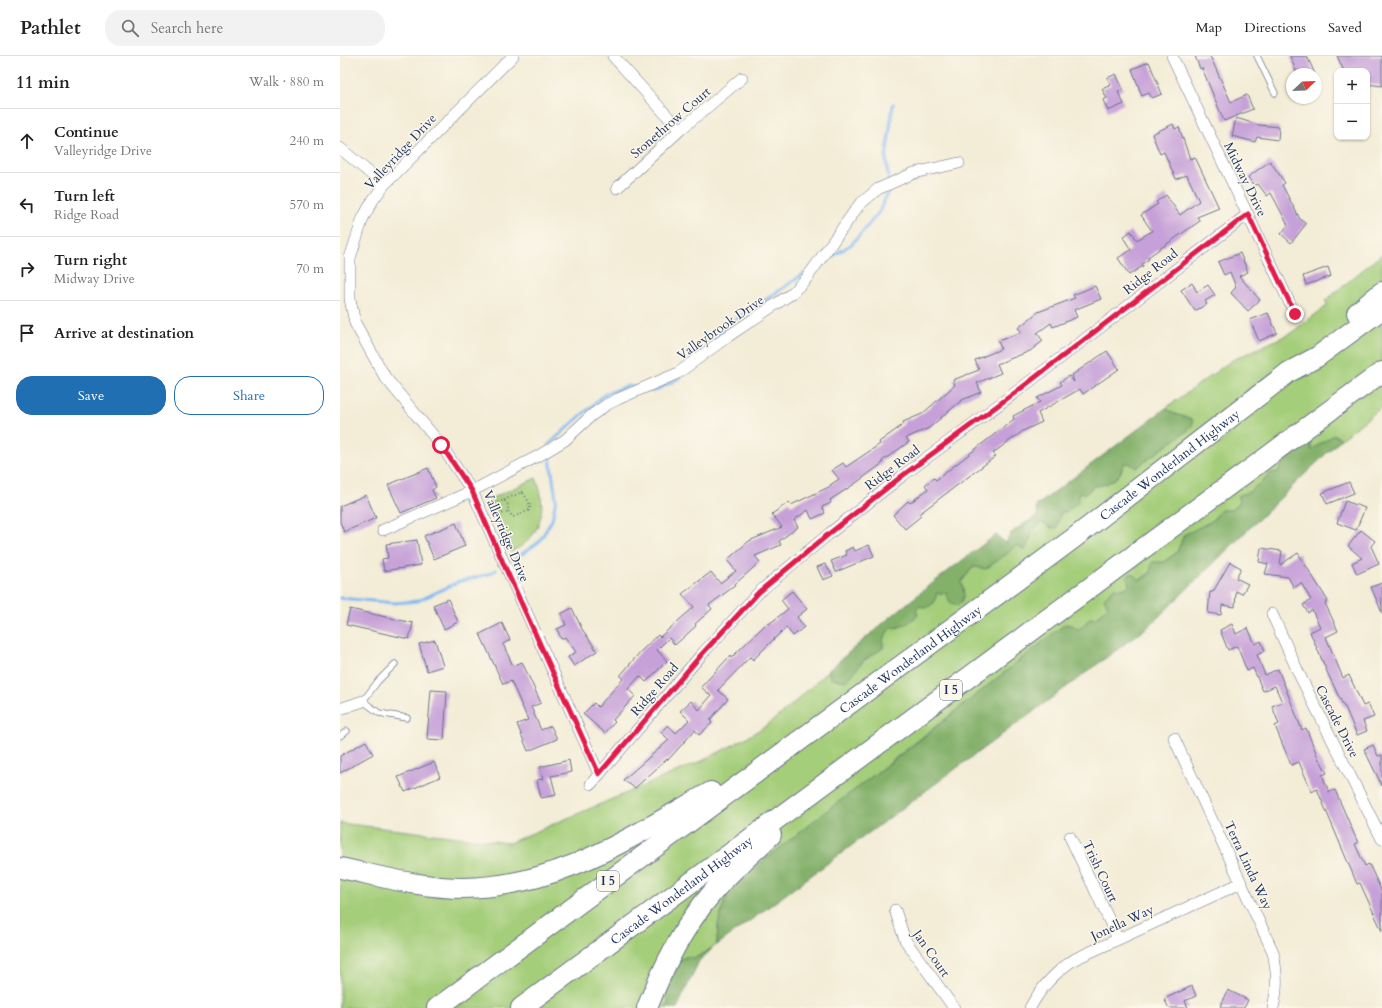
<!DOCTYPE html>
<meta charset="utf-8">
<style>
:root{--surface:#fff;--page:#f2f2f2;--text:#222;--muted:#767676;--line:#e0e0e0;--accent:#1f6fb2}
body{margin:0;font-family:Cardo,serif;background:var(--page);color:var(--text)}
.controls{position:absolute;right:12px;top:12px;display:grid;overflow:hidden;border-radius:8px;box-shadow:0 1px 3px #0004}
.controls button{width:36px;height:36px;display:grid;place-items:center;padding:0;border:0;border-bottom:1px solid var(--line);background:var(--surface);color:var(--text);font:20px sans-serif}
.compass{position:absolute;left:946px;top:12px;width:36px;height:36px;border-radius:50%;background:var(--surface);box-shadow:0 1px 3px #0004;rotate:67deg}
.stop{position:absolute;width:12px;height:12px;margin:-9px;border:3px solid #e11d48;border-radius:50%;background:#fff}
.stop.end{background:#e11d48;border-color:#fff;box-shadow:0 1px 4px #0008}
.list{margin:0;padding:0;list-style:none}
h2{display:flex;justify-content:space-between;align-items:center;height:52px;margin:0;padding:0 16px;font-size:17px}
h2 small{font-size:13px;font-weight:400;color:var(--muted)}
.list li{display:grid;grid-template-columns:26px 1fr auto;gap:12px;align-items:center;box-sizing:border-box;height:64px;padding:0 16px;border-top:1px solid var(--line)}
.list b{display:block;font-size:15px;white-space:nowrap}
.list p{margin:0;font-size:13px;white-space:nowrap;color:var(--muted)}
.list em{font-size:13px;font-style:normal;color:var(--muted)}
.actions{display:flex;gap:8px;padding:12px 16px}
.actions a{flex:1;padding:9px 0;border:1px solid var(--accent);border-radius:16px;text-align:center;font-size:14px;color:var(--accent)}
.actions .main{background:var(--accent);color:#fff}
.icon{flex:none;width:22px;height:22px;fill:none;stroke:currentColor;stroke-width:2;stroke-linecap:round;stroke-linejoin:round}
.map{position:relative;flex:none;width:1042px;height:952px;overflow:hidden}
header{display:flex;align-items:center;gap:24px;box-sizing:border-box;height:56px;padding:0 20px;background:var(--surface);border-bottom:1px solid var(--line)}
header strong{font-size:19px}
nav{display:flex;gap:22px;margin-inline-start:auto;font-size:14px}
.search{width:280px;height:36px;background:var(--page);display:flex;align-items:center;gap:10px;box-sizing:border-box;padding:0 14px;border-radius:16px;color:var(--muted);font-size:15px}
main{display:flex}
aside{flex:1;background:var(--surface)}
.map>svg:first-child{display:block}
.green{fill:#a5ce7a;stroke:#607e6c}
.forest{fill:#84b16a;stroke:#507064}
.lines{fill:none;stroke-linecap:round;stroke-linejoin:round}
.stream{stroke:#82b9f2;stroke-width:3}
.building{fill:#c6a0d8}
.lane-casing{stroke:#677188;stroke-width:7}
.street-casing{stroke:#677188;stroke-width:12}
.highway-casing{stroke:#677188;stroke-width:22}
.path{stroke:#677188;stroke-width:2;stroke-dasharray:1 3;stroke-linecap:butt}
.lane{stroke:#fff;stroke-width:5.5}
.street{stroke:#fff;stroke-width:11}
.highway{stroke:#fff;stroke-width:20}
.route{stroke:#e11d48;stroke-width:5}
.labels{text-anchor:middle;stroke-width:3;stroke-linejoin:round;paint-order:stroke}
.shield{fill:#fbf7ec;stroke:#5e6b89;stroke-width:1}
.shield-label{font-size:12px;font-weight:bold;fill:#1b2f5e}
.street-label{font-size:13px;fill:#1b2f5e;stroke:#fbf7ec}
</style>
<header>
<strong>Pathlet</strong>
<div class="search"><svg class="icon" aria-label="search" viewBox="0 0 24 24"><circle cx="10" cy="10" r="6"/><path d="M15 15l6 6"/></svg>Search here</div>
<nav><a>Map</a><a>Directions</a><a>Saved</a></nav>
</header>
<main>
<aside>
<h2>11 min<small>Walk · 880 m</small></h2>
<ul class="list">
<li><svg class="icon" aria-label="ahead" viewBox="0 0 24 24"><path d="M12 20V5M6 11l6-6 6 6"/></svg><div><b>Continue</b><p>Valleyridge Drive</p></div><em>240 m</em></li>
<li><svg class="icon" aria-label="left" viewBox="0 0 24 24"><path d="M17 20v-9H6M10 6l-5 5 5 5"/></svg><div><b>Turn left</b><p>Ridge Road</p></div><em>570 m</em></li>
<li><svg class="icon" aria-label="right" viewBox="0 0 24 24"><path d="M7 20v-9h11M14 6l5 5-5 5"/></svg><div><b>Turn right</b><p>Midway Drive</p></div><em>70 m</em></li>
<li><svg class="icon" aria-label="arrive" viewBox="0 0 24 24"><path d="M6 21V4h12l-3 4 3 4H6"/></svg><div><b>Arrive at destination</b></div></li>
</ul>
<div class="actions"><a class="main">Save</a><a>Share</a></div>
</aside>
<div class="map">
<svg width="1042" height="952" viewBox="0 0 1042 952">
<rect width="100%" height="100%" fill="#fbf7ec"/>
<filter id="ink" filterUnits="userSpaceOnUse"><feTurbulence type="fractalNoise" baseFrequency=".025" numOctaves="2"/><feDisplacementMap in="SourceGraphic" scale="8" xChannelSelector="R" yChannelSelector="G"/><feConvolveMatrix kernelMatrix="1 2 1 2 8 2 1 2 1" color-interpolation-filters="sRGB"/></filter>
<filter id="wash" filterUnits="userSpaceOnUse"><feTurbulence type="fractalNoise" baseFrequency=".012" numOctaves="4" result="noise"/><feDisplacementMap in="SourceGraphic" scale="16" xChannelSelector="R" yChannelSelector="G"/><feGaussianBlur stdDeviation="0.9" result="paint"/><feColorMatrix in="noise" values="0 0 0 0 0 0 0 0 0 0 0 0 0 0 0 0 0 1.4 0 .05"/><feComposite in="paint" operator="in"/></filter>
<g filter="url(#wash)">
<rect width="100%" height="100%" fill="#f3ecd6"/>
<g class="green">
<path d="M1042,198V351L1001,383L994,379L971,394L965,386L938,417H931L911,435L898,440L899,447L891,454H881L872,465L844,479L837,496L800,524L791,518L789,529L757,562L664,617L388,833L378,869L377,889L355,902L346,901L331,921L326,941L329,944L326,952H0V767L169,787L364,704C385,693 407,682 427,669C449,653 468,633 488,615L492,623L516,614L523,605L543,592V583L550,571L558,572L576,553L597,537H607L621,526L633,511L668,497L676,489L690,484L691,475L702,466L711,472L717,465L721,456L740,435L746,438L754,430C766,430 783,422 783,408L838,381L848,374L852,363L834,358L826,352L891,305L951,277L988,249L985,245Z"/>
<path d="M196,422C208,451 202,483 170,496L150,448V443Z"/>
</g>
<g class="forest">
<path d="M826,352L834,358L852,363L853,368L848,374L796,412L789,407L783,408C782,422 766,430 754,430L746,438L740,436L738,446L727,456H721L717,472H711L702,466L691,475L690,484L685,494L676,489L668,497L646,513L633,511L621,526C625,536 625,542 618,550L610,546L606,537H597L594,547L586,552L581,550L576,553L578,559C569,567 562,572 550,572L543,583V592L523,605L507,625L491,623L488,615C541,567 598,522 656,479L666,487L671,477L698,459L696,450Z"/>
<path d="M994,379L1001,383L809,570L377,889L378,869L388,833L485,756L566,695L725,568L732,569L739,574L750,562H757L768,550L764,542L774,532L783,533L789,529L787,522L791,517L800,524L810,518L812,506H824L837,496L844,479L872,465L881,454H891L899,447L898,440L911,435L931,417L938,416C942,403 957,397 965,386L971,387V394Z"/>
<path d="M372,893L359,905L337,952H326L329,945L326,941L331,921L335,915L333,912L336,905L346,901L355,902Z"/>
</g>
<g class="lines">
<g class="stream">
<path d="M549,126L546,103L553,48"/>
<path d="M483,206L512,188L539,156L550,132"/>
<path d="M373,285L388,269L465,217"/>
<path d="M307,334L314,335L340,322"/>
<path d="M208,389L264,339L287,330L296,331"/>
<path d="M176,502L199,486L212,464L216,443L209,396"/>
<path d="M0,542L55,547L78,545L118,526L149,518L156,514"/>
</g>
</g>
<g id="blocks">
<g class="building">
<path d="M855,0H870L891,46L907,39L913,53L884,65L862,12L860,13Z"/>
<path d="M950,0H967L975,18H957Z"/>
<path d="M997,0H1042V30L1027,28V15H1004Z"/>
<path d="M809,6L822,38L812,42L809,37L802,40L792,13Z"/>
<path d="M776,18L783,33L778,36L784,48L768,55L763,44L767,42L762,33L771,29L767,22Z"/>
<path d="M896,62L919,69L939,71L938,84L917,81L915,86L892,80Z"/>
<path d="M833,68L835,73L839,71L850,103L855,101L879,152L857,161L860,165L808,201L809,203L802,208L803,210L789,219L778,202L791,194L783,181L791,175L797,184L812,175L801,159L818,148L816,146L826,139L840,159L859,145L847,119L836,123L824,96L820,98L812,78Z"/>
<path d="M930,105L945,127L942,129L960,163L966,168L951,187L941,178L948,169L931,137L927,140L918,128L914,130L908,121Z"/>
<path d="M900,197L908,216L899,220L920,244L908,255L891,237L896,231L890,216L884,219L878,206Z"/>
<path d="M988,211L991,220L966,229L963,220Z"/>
<path d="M852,227L857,236L868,229L875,239L865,245L867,248L855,255L841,234Z"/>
<path d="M755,230L761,243L734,254L737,261L713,271L711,267L697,277L703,285L690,295L657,308L661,317L637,327L641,336L622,344L589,372L566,382L569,386L542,405L543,407L516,427L490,444L491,447L482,451L485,457L472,463L468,454L454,464L458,471L439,485L441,489L415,500L420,506L395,528L396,529L369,549L372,553L355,568L356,570L335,589L329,582L317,594L327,605L306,626L300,620L288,633L295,640L273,664L275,666L265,677L243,658L254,647L258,651L283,623L280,620L300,596L318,579L320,581L354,551L342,538L371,516L380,527L396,515L387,504L409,485L442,471L432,458L449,446L451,449L491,430L490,429L499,423L492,414L503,407L506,411L540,388L539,386L564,368L563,366L582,358L615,329L613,324L639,314L635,304L661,293L658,285L682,276L678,272L698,256L735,242L733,239Z"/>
<path d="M928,257L937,277L919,285L910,264Z"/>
<path d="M767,295L779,313L743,338L740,333L698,357L702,366L683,375L653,397L656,400L579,458L581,460L565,473L553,459L568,445L570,447L588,433L585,429L594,422L596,424L674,363L673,360L700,346L697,342L722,329L720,326L729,320L734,326L732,319Z"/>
<path d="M88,412L96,431L92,434L96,442L61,457L48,429Z"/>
<path d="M1009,426L1014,437L987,448L982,437Z"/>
<path d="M26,439L36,462L4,476L0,466V450Z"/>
<path d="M1005,445L1025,452L1016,474L997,467Z"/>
<path d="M116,467L125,490L94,503L84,480Z"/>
<path d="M1021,474L1035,485L1031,490L1039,508L1017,518L1012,507L1022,502L1008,490Z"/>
<path d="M77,484L81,509L44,515L42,503L48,502L46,488Z"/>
<path d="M529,489L534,500L496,516L491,505L507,499L505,495L513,491L515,495Z"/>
<path d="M921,492L942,495L940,509L958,497L988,545L985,547L998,575L986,581L1003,622L1009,619L1023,650L1028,648L1034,661L1023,665L1027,675L1017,679L1005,651H1004L988,618L970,576L980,571L972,554L968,557L963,549L971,544L961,527L954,532L948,521L925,518L928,508L919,506Z"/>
<path d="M890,506L901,512L896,522L908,528L902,538L896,535L895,551L882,549L881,559L868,557L870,536H873Z"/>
<path d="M485,508L493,520L483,524L477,511Z"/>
<path d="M1042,527V557L1031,531Z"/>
<path d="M452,535L467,553L457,561L464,571L453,580L446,571L413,604L410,601L378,634L388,643L370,664L372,667L359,679L355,674L328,704L327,703L295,732L283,724L329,684L321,676L328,669L336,677L349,664L340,655L351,645L359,654L371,640L361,631L390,600L391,602L428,566L429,568L448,553L441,544Z"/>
<path d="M108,543L118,566L104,573L93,549Z"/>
<path d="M232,552L242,573L257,595L234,610L228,601L236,596L225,581L221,583L217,573L226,569L221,558Z"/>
<path d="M10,553L73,567L69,583L6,569Z"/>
<path d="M162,567L170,584L163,588L173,610L182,606L201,647L191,651L201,674L211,670L217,683L188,695L177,668L188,664L171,625L163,628L140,578Z"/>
<path d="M892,568L896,578L908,572L915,588L921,585L925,595L917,599L925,619L938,613L962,674L966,672L979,704H980L987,717L982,719L989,736L995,734L1018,787L1015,788L1025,810L1029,808L1042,836V875L1020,827L1017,828L977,733L972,736L959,706L951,709L935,670L939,668L932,650L942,646L935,630L923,635L913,612L907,615L897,590L888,594L880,574Z"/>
<path d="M95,584L103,610L87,615L79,588Z"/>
<path d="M91,634L107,635L104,684L87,683Z"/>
<path d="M26,685L33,698L0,717V700Z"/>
<path d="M1033,689L1038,700L1042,699V730L1024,693Z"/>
<path d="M229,704L231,716L211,720L216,739L201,742L197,724L203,723L200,711Z"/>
<path d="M94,706L100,721L65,736L58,721Z"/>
<path d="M852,930L856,940L845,945L848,952H829L824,943Z"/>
<path d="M888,934L908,944L904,952H880Z"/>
</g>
</g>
</g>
<g filter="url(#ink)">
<use href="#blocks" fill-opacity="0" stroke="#677188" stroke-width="1"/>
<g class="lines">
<g class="lane-casing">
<g id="lane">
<path d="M917,0L935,37"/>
<path d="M55,608L38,625L23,645L39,657L67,662"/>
<path d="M0,680L7,675"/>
</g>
</g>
<g class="street-casing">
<g id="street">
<path d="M173,0L44,129L33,144L23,162L10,202V243L15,267L45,321L101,389L132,435L259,718"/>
<path d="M273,0L340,74"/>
<path d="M832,0L955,258"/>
<path d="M0,92L44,129"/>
<path d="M277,132L340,74L402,22"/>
<path d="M43,474L132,435L200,399L225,384L252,359L266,349L278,343L338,317L387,281L451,238L466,223L519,149L538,133L574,117L619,107"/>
<path d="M932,558L960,620L1042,783"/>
<path d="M0,653L23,645"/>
<path d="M834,682L933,896C937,916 938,932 933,952"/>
<path d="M251,728L362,598L419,536L490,477L562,420L680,333L908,158"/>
<path d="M730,781L778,883"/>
<path d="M555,854L565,884L614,952"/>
<path d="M690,952C701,931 715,916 735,903L901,827"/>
</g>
</g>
<g class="highway-casing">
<g id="highway">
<path d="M1017,257L1042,236"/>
<path d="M0,812C40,820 81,832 123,832C220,831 290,781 371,736"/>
<path id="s1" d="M97,952L734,482L949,316L977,301L1042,253"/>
<path id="s2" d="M181,952L1042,316"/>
<path d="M307,952C324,909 343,871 373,836C390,815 412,798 431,779"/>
</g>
</g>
<g class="path">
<path d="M164,444L184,435L183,437L189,446L190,454L173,461L168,455"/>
<path d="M150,449L164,444L168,449V453L166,456L154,461"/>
</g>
<use href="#lane" class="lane"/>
<use href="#street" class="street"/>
<use href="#highway" class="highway"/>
</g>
</g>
<g class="lines" filter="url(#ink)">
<path class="route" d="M101,389L132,435L164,509L259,718L362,598L419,536L490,477L562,420L680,333L908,158L955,258"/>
</g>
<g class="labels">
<g class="shield">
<rect x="600" y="624" width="22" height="20" rx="3"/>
<rect x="257" y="815" width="22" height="20" rx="3"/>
</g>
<g class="shield-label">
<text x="611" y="638">I 5</text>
<text x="268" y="829">I 5</text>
</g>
<g class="street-label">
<text transform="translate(330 66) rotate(-41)" y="5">Stonethrow Court</text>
<text transform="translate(60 95) rotate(-47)" y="5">Valleyridge Drive</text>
<text transform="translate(906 123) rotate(64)" y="5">Midway Drive</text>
<text transform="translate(810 215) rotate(-38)" y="5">Ridge Road</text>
<text transform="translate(380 271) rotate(-35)" y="5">Valleybrook Drive</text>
<text dy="5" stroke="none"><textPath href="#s1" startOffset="912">Cascade Wonderland Highway</textPath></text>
<text transform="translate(552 411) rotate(-37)" y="5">Ridge Road</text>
<text transform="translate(167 480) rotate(67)" y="5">Valleyridge Drive</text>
<text dy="5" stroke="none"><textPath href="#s1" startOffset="588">Cascade Wonderland Highway</textPath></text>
<text transform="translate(314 633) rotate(-49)" y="5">Ridge Road</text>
<text transform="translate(998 665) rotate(63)" y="5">Cascade Drive</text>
<text transform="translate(909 809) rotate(65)" y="5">Terra Linda Way</text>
<text transform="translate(761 815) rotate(65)" y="5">Trish Court</text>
<text dy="5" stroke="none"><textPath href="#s2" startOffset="199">Cascade Wonderland Highway</textPath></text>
<text transform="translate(782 866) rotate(-25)" y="5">Jonella Way</text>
<text transform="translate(592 897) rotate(55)" y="5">Jan Court</text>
</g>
</g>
</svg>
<div class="controls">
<button>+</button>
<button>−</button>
</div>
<svg class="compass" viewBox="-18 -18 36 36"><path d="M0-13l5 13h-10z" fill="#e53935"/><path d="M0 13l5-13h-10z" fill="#767676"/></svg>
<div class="stop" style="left:101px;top:389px"></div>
<div class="stop end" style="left:955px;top:258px"></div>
</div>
</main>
